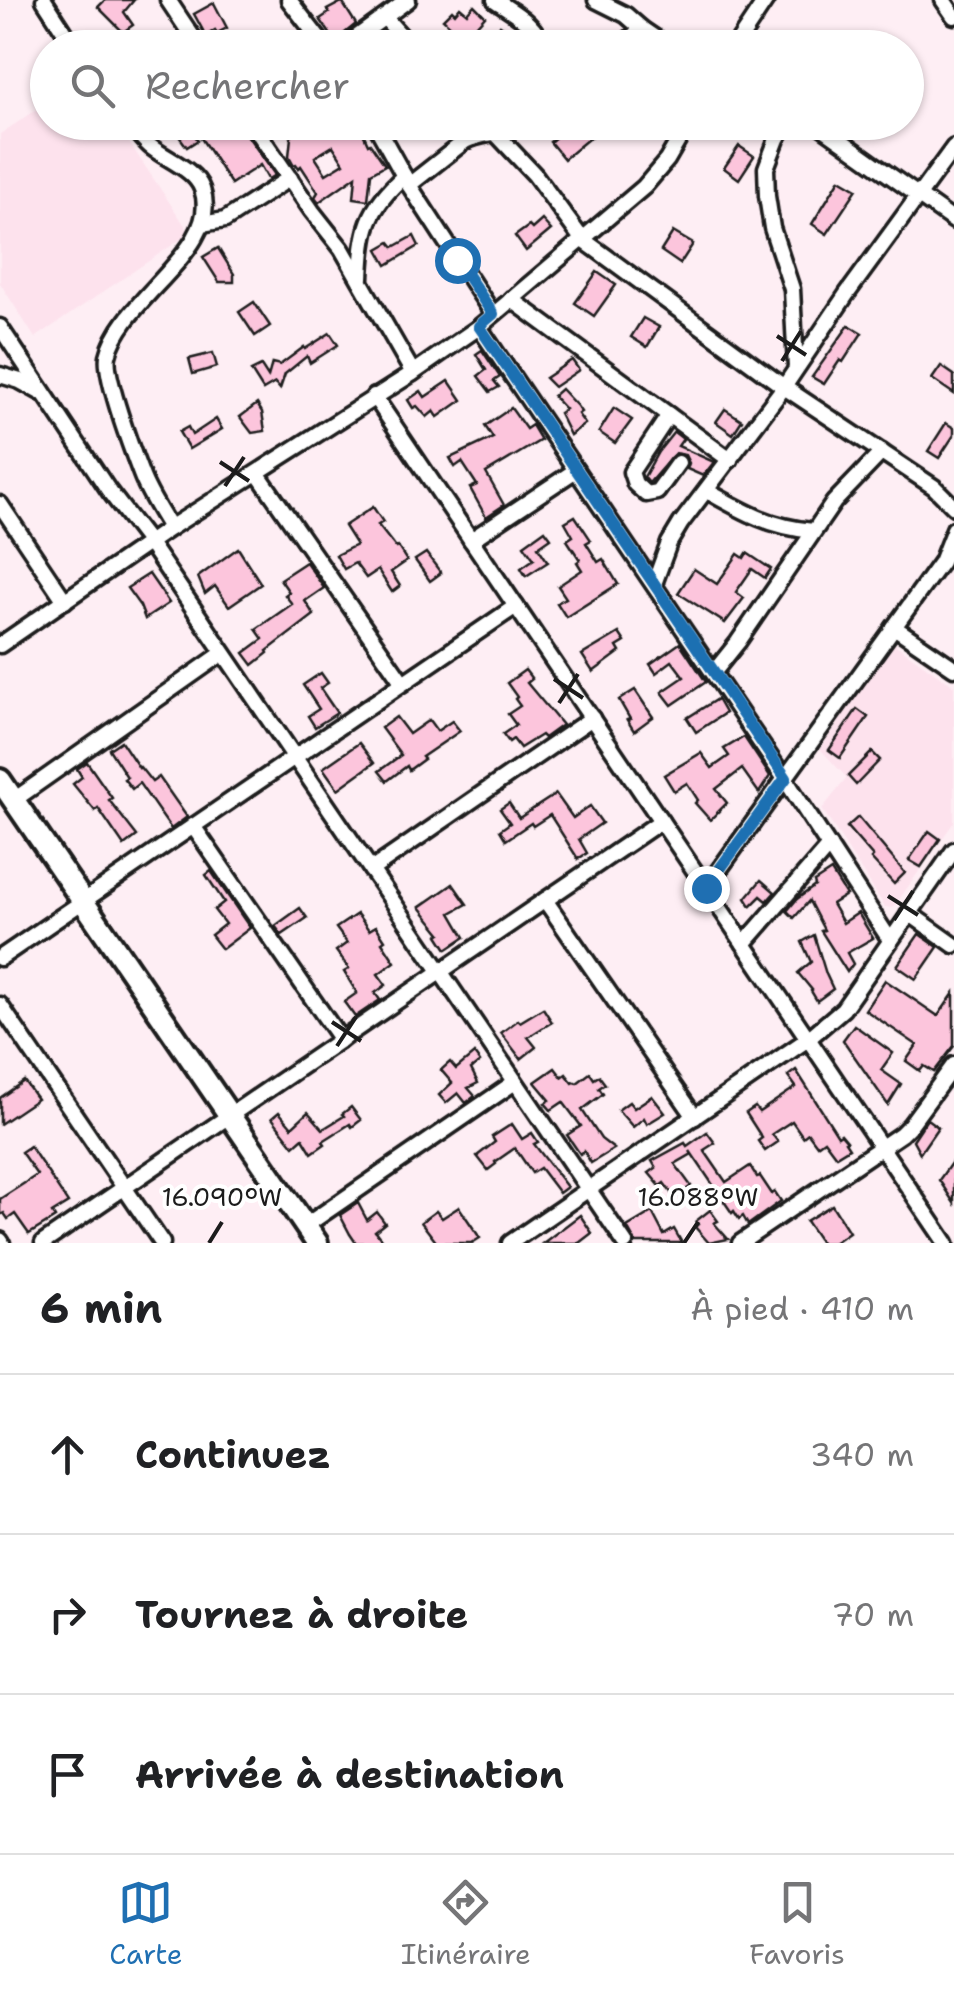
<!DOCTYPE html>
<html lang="fr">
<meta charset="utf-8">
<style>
:root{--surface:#fff;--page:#f6f6f6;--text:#202124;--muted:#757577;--line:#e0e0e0;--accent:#1f6fb2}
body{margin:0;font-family:"Shantell Sans",sans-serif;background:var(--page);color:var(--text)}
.stop{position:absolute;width:30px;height:30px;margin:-22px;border:8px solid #1f6fb2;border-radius:50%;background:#fff}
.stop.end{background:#1f6fb2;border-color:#fff;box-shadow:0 2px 10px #0008}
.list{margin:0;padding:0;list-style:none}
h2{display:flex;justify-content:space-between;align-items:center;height:130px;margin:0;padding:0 40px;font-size:42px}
h2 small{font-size:32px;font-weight:400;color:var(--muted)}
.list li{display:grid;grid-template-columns:65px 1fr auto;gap:30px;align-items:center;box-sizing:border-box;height:160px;padding:0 40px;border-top:2px solid var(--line)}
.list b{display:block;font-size:38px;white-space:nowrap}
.list em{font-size:32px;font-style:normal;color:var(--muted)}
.icon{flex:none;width:55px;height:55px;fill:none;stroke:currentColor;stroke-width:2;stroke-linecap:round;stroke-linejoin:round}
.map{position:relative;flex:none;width:954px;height:1243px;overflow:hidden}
.search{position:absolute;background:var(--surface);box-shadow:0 2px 8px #0004;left:30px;right:30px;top:30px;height:110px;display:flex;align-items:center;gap:25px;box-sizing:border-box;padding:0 35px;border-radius:55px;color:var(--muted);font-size:38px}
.sheet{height:610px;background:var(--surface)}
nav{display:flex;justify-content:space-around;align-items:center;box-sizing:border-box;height:140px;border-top:2px solid var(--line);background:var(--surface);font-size:28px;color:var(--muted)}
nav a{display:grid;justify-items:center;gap:5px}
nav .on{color:var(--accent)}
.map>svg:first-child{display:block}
.built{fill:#fde2ed}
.building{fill:#fcc5dc;stroke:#1c1c1c;stroke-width:2.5;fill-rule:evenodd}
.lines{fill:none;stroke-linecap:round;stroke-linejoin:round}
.street-casing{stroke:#1c1c1c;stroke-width:21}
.secondary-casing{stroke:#1c1c1c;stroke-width:28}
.street{stroke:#fff;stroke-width:14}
.secondary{stroke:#fff;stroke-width:20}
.route{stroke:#1f6fb2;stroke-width:12}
.ticks{fill:none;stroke:#1c1c1c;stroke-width:4}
.ticks-label{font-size:25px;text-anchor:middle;fill:#1c1c1c;stroke:#fff;stroke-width:8;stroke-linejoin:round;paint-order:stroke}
</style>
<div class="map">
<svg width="954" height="1243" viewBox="0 0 954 1243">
<rect width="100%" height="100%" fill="#feeef4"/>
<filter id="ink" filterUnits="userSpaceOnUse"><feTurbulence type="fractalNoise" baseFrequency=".01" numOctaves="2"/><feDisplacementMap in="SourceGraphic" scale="20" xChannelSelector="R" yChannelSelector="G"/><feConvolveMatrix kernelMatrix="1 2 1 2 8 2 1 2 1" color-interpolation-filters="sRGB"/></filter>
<g filter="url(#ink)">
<g class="built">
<path d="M47,103L48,122L116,123L190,233L35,338L0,283V134Z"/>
<path d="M893,643L954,686V822L893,908L885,907L822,809L847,778L820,749Z"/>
</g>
<g class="building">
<path d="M105,0H134L124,12L133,25L123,32L98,7Z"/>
<path d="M342,2L356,24L335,41L320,19L329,13L327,10Z"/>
<path d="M214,3L227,28L217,33L215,30L206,36L194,14Z"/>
<path d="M474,5L485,16L475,27L491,38L500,25L510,32L501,45L505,48H433L454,29L443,19L452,10L455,13L460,7L467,13Z"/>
<path d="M180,122H185L198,140L187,147L173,128Z"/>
<path d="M236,122H240L243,133L247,135L275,175L268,179L260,165L231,184L201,138L221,125L227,135Z"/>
<path d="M299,122H308L311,128L319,122H358L368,144L370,143L385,165L371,173L368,200L354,198L356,176L319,202L315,197L318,192L301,166L299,168L296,164L294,165L289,156L292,128ZM333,146L344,163L326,174L315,157Z"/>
<path d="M573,122H585L594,134L564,159L550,142Z"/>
<path d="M739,146L754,156L739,179L724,168Z"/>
<path d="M840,179L857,189L827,234L812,224Z"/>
<path d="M542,220L551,230L526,251L515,236L529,226L532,229Z"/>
<path d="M673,232L693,244L680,264L661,251Z"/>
<path d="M414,236L419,246L387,265L378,249L390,242L394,247Z"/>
<path d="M218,248L234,274V282H219L203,257Z"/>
<path d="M597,272L616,285L594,316L575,303Z"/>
<path d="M254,302L270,326L255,336L239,312Z"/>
<path d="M643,318L659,327L647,347L631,337Z"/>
<path d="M849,325L862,333L843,362L840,360L824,384L812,377Z"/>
<path d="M330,333L338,345L310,363L307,356L285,374L280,389L275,383L263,390L251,371L261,366L268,377L272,363L280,365L304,347L305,349Z"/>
<path d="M482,350L500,377L494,381L499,387L490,392L478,376L486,370L476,354Z"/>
<path d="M213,353L217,367L193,374L189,359Z"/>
<path d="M572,360L579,370L554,387L545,378Z"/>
<path d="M941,366L954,375V394L932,379Z"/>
<path d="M449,381L462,400L438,417L434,411L427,417L417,406L413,408L408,400L421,391L425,397Z"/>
<path d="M561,389L577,406L581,412L578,414L585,424L570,435L559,413L565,409L553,396Z"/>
<path d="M257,404L262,412L265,431L252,433L240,417Z"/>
<path d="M511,408L526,429L532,425L541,440L486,473L504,505L486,517L470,488L477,485L462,462L455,467L450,458L493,438L485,426Z"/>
<path d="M614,408L632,420L615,443L599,432Z"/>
<path d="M725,409L742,420L733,434L716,422Z"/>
<path d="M216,419L222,429L189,449L179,432L188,427L192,435Z"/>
<path d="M946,423L954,428V435L939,458L928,451Z"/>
<path d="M674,432L683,439L678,446L714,462L703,476L687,469L689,463L685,455L675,453L649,483L644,477L658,452Z"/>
<path d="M373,507L383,522L378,525L396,548L398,547L407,561L391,572L400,586L392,592L378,570L366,578L355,563L344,569L336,555L356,545L344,526Z"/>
<path d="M575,516L591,540L586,543L598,562L603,559L618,584L566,617L557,603L566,598L558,586L582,570L577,562L580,560L567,540L573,536L565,522Z"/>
<path d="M545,530L551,538L538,547L548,562L526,576L521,568L534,559L524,545Z"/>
<path d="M238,548L261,584L229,606L215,586L205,594L198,577Z"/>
<path d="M426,553L441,573L430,581L415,560Z"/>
<path d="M747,553L771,569L765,578L752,569L736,592L744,598L725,623L678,593L694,569L717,584L738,554L744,558Z"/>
<path d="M306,562L324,588L305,601L314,615L267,651L268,653L253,665L244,653L263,639L256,629L292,604L285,595L289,592L280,579Z"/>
<path d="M149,574L169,603L145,619L140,606L127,588Z"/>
<path d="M619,633L625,642L617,647L620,652L593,672L582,655Z"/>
<path d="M680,643L706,682L672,705L662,692L684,677L672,661L656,673L650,664Z"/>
<path d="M525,670L532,679L527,683L562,725L544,738L541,735L520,748L513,739L509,742L503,734L516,725L508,714L520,706L515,699L517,697L507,683Z"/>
<path d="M321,673L328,683L320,688L337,713L315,727L308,716L319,709L303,685Z"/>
<path d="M635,690L653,717L634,731L627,720L630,719L619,700Z"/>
<path d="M717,699L725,713L696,732L687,718Z"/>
<path d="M857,709L868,717L840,758L829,750Z"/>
<path d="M396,717L409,734L429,720L437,731L452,721L460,731L422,757L424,759L409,770L407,766L387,781L379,771L401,755L381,728Z"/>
<path d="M744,737L770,776L759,793L742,769L716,789L727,803L710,820L695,803L698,800L687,783L674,791L664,775L701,753L712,768L729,756L724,749Z"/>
<path d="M121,741L139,768L140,767L152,782L159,777L187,817L171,829L139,783L132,789L124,779L127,777L109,749Z"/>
<path d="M359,743L374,763L338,789L323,768Z"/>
<path d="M872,752L880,760L856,785L848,776Z"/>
<path d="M87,762L112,798L109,800L137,836L124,846L98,808L95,811L73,784L82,777L77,769Z"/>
<path d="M556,794L573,818L590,806L602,823L579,839L587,853L578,859L550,815L533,826L531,823L506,840L500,830L510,823L500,809L509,803L519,818Z"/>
<path d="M858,817L905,873L894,884L871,859L873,857L847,827Z"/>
<path d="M929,831L940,839L921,867L909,860Z"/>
<path d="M211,871L250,928L222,949L211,935L225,924L214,910L224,902L206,875Z"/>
<path d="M831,871L846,895L832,904L843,923L858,913L873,938L847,953L853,964L847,972L821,931L824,930L809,901L794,918L787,911L797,899L815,886L814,882Z"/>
<path d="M761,880L775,892L767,901L761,896L751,906L746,898Z"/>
<path d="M453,884L467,904L451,913L465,937L447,949L438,935L441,933L420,907Z"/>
<path d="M300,908L307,918L282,935L275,926Z"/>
<path d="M357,914L369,930L376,926L385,940L382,942L395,962L378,974L386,985L375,993L380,1000L355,1017L344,1002L357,993L344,972L349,969L336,951L347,943L336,928Z"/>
<path d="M919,934L938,947L916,979L897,966Z"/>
<path d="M814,935L826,974L833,989L817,1001L811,991L812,990L798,973L811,962L802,942Z"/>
<path d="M885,980L938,1016L954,993V1046L934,1072L924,1066L920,1071L906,1061L917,1045L865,1010Z"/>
<path d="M543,1008L552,1022L528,1037L536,1047L521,1059L501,1033L518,1020L520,1022Z"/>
<path d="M854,1025L893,1053L881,1070L901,1084L888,1105L843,1040Z"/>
<path d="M474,1054L480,1062L471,1069L478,1083L468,1088L475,1096L466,1103L458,1093L446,1103L439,1095L452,1083L441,1070L450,1062L456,1069Z"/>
<path d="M555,1068L562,1077L566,1074L573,1083L575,1082L577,1083L590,1073L594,1079L599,1076L605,1084L599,1088L603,1094L582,1110L601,1139L614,1149L591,1163L584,1151L580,1154L567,1135L581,1126L563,1102L551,1110L545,1103L550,1100L535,1082Z"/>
<path d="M796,1070L838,1136L841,1134L847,1141L845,1142L849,1148L836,1156L824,1140L817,1145L808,1133L803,1137L792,1121L772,1134L778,1142L765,1151L758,1141L762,1138L746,1113L755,1107L759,1112L796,1087L788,1076Z"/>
<path d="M24,1081L37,1099L0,1124V1098Z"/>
<path d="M652,1096L665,1113L647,1124L644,1118L633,1127L618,1110L629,1102L634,1108Z"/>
<path d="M351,1107L361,1120L352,1127L350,1124L323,1141L325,1144L312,1153L303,1138L294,1146L272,1118L279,1112L292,1127L308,1112L323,1129L344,1116L342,1114Z"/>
<path d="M927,1119L938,1127L920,1153L913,1140Z"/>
<path d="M512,1124L522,1139L532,1133L538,1142L534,1144L567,1187L559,1193L540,1168L532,1173L515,1148L495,1162L496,1164L488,1170L477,1156L495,1142L492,1137Z"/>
<path d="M707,1132L715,1143L704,1150L726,1182L750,1166L757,1177L760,1176L772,1194L775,1192L781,1201L748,1225L743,1216L739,1219L734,1211L732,1213L690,1151L692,1154L675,1164L691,1186L675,1198L664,1183L660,1186L649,1173L656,1168L652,1161L685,1143L687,1146Z"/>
<path d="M30,1146L68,1203L52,1213L55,1218L29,1234L15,1214L8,1219L4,1213L0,1215V1199L37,1175L21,1152Z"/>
<path d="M954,1159V1203L939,1180Z"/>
<path d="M358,1203L367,1220L377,1212L385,1223L375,1231L384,1243H356L350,1234L340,1215Z"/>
<path d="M832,1205L849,1232L833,1243H821L806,1221Z"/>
<path d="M459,1207L480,1238L472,1243H437L421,1222L436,1211L442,1218Z"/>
<path d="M710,1210L718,1221L714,1223L728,1239L709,1243L695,1227L698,1224L696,1221Z"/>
<path d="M652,1212L664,1235L674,1229L682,1243H636L627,1227Z"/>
<path d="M580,1215L592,1233L579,1243H543Z"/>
</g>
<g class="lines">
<g class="street-casing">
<g id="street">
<path d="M44,0L75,48"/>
<path d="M168,0L200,48"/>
<path d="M289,0L326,48"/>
<path d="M495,0C514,13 537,24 543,48"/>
<path d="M596,0L626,15L642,29L670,48"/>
<path d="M943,0L954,16"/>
<path d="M385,18L412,48"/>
<path d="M342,48L408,0"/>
<path d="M617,48L642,29"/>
<path d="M734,48L766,0"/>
<path d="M129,122C136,130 142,139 150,146C165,159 195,169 202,189C223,248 121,298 108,356C104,375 133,453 141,474C148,493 160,511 170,528"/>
<path d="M251,122L312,211L342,249L413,373"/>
<path d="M374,122L409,185L493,314"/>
<path d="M485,122L535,175L582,239L784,387L934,487L954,507"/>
<path d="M787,122L777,139L766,168L767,196L772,228L792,289L796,368"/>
<path d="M815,122L954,221"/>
<path d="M409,185L465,141C483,132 504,135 520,122"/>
<path d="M202,224L225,220L290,178"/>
<path d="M361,278C363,230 367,209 404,176"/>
<path d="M511,299L730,460"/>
<path d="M0,327L109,491L149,543L625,1243"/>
<path d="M479,327L785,779L890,940"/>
<path d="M0,375L20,381L40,392"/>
<path d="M374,396L946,1243"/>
<path d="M669,415L631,472L635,484L646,494L657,492L678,463"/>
<path d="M258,474L403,683"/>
<path d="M707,491C744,512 770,527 813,531"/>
<path d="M0,504L65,601"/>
<path d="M471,540L576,470"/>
<path d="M654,584L669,543L681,523L784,387L846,295L954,147"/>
<path d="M894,627L954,668"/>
<path d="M0,645L170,528L413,373L479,327L644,187L667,160L689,122"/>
<path d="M714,672L738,642L834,502L882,452"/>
<path d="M14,800L223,653"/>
<path d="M193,826L341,1040"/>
<path d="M371,870L592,718"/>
<path d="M706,888L941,562L954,529"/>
<path d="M545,900L695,1117"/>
<path d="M909,913L954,945"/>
<path d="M744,944L829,846"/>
<path d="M0,958L516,606"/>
<path d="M0,1005L162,1243"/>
<path d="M305,1226L515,1082"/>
<path d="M0,1240L2,1243"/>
<path d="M43,1243L661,821"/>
<path d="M510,1243L808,1039L843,1009L954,850"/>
<path d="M740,1243L901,1134L910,1125L954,1065"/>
</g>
</g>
<g class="secondary-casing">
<path id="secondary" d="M0,780L317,1243"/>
</g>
<use href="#street" class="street"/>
<use href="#secondary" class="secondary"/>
</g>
</g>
<g class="lines" filter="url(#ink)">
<path class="route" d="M457,260L493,314L479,326L786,778L706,888"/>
</g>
<path class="ticks" d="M777,336L806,355M782,361L801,331M220,462L249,481M225,486L244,457M554,679L583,698M559,703L578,674M888,896L918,915M894,920L913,891M332,1022L361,1041M337,1046L356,1017M209,1243L222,1222M684,1243L698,1222"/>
<g class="ticks-label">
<text x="222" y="1206">16.090°W</text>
<text x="698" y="1206">16.088°W</text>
</g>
</svg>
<div class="stop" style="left:457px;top:260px"></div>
<div class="stop end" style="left:706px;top:888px"></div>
<div class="search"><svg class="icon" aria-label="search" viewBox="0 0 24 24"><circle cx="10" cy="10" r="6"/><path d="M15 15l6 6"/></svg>Rechercher</div>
</div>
<section class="sheet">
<h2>6 min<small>À pied · 410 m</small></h2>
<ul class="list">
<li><svg class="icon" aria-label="ahead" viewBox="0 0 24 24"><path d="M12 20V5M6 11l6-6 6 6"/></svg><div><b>Continuez</b></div><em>340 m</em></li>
<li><svg class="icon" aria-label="right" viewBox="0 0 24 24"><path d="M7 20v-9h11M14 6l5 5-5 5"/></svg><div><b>Tournez à droite</b></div><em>70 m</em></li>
<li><svg class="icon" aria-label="arrive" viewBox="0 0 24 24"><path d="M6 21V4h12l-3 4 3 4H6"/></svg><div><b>Arrivée à destination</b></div></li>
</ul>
</section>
<nav>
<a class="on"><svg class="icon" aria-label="map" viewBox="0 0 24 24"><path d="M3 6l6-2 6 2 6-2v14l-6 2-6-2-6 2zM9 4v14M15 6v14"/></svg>Carte</a>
<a><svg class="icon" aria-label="directions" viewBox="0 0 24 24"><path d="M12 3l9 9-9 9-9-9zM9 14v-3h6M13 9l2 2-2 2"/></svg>Itinéraire</a>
<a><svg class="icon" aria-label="saved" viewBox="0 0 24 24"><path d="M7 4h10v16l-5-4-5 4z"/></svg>Favoris</a>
</nav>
